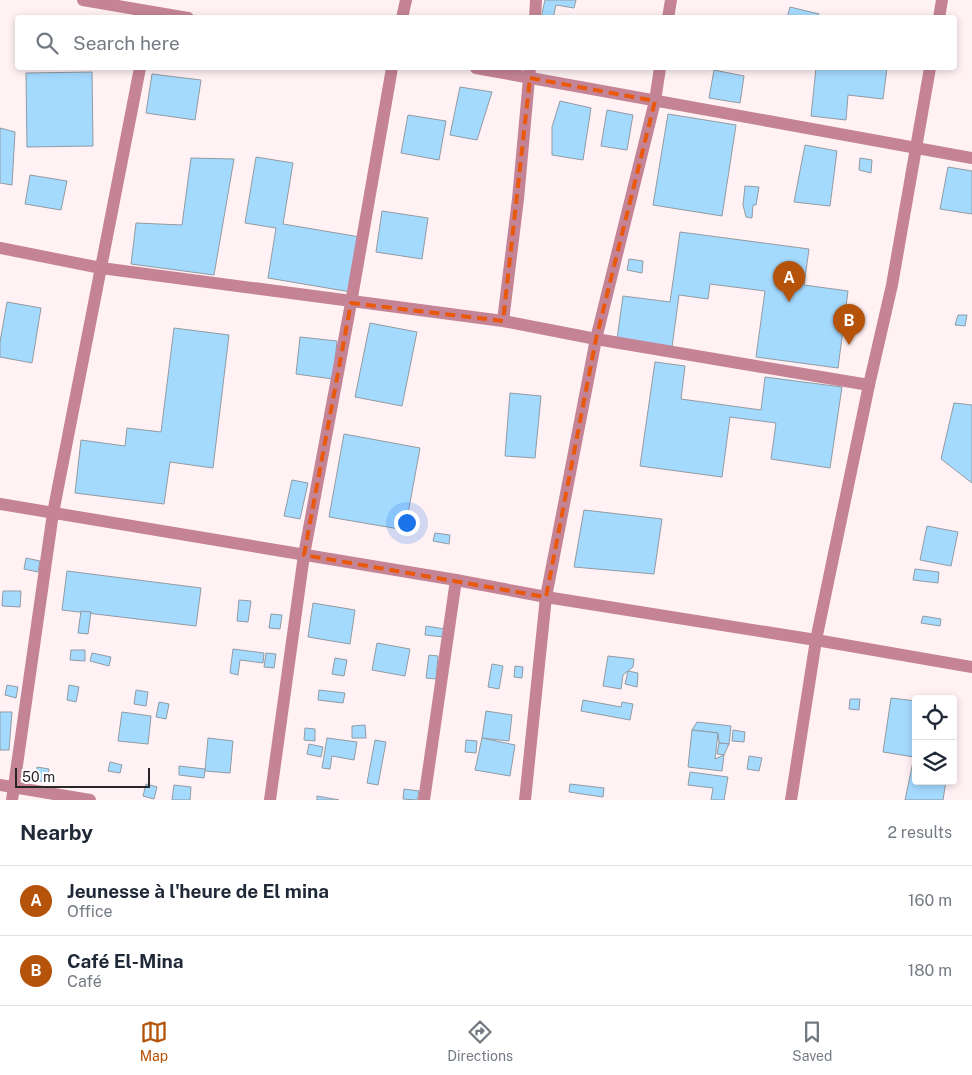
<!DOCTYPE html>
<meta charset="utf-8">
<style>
:root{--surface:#fff;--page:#f6f6f7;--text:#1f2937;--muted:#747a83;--line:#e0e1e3;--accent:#b45309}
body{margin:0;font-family:"Public Sans",sans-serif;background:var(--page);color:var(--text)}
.controls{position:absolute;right:15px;bottom:15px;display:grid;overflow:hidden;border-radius:5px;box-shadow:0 2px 8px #0003}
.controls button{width:45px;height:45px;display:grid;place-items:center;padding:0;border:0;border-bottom:1px solid var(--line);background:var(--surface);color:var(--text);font:25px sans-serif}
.scale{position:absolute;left:15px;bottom:12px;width:135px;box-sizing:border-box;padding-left:5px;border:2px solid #292425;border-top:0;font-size:14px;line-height:18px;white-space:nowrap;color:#292425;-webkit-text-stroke:4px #fff;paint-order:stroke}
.you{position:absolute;left:406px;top:522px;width:18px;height:18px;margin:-12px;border:4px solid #fff;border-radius:50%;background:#1a73e8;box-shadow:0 0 0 8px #1a73e833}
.badge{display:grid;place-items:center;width:32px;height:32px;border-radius:50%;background:var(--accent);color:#fff;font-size:16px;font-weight:700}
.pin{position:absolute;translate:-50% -41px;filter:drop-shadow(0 1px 2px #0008)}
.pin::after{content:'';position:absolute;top:26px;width:18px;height:15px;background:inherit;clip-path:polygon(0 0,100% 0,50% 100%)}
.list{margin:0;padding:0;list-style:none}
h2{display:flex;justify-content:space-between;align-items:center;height:65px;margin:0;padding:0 20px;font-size:21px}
h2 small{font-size:16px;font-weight:400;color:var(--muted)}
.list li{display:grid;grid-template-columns:32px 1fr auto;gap:15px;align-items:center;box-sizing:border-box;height:70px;padding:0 20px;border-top:1px solid var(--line)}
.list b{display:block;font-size:19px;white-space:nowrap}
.list p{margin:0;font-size:16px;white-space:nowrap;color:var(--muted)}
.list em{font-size:16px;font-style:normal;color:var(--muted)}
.icon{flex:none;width:28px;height:28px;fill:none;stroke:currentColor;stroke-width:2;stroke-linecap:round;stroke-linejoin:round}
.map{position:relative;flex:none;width:972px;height:800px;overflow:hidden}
.search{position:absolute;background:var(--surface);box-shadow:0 2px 8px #0003;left:15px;right:15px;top:15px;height:55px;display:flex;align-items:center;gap:12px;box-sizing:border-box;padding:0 18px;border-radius:5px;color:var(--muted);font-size:19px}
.sheet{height:205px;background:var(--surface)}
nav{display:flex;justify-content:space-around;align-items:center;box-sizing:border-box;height:70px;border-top:1px solid var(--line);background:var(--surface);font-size:14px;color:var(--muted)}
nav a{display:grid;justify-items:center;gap:2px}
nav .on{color:var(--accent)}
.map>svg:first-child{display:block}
.building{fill:#a5daff;stroke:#919ba2}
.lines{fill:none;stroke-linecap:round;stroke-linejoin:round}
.street{stroke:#c58496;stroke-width:12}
.marked{fill:none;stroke:#e8590c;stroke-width:4;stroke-dasharray:10 6;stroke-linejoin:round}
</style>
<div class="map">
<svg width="972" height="800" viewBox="0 0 972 800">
<rect width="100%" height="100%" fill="#fff1f4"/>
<g class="building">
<path d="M545,0H576L574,8L556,5L553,18H541Z"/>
<path d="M790,7L819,14V18H787Z"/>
<path d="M816,68H887L883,99L848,95L846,120L811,116Z"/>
<path d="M714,70L744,76L740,103L709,98Z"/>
<path d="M92,72L93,146L27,147L26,73Z"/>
<path d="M152,74L201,80L195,120L146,113Z"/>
<path d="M460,87L492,92L477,140L450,135Z"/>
<path d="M560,101L591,108L583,160L552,155V127Z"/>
<path d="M607,110L633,115L627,150L601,146Z"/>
<path d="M668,114L736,125L722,216L653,205Z"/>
<path d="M408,115L446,121L439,160L401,153Z"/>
<path d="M0,128L15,132L12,185L0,183Z"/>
<path d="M805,145L837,151L830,206L794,202Z"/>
<path d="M256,157L293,163L283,224L360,237L351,292L268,278L276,228L245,223Z"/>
<path d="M191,158L234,159L214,275L131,264L136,223L182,225Z"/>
<path d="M860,158L872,160L871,173L859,170Z"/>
<path d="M948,167L972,171V214L940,209Z"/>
<path d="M30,175L67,181L61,210L25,204Z"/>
<path d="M745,186L759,187L756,205H753L752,218L746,217L743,205Z"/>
<path d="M382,211L428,218L422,259L376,252Z"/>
<path d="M680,232L809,249L804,285L848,291L838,368L756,357L765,291L710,284L708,299L679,295L672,347L617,339L623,296L670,302Z"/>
<path d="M629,259L643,261L642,273L627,270Z"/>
<path d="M7,302L41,308L32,363L0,357V342Z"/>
<path d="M958,315H967L965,326L955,325Z"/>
<path d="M370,323L417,332L402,406L355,397Z"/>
<path d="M174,328L229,335L213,468L170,462L164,504L75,493L81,440L125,446L127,428L161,432Z"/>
<path d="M300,337L337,341L333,379L296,374Z"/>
<path d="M655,362L685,366L681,399L761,410L765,377L842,387L830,468L771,459L776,423L730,417L722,477L640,466Z"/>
<path d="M510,393L541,396L535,458L505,456Z"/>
<path d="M954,403L972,405V483L941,459Z"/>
<path d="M344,434L420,448L405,530L329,517Z"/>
<path d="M292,480L308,483L300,519L284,516Z"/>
<path d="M584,510L662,519L654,574L574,567Z"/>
<path d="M927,526L958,532L951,566L920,560Z"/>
<path d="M435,533L450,535L449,544L433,541Z"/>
<path d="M26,558L40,561L38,572L24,569Z"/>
<path d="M915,569L939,572L938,583L913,580Z"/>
<path d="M67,571L201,588L196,626L62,610Z"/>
<path d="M3,591H21L20,607L2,606Z"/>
<path d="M239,600L251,601L248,622L237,621Z"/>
<path d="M313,603L355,610L350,644L308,637Z"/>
<path d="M81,611L91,612L88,634L78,633Z"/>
<path d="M271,614L282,615L280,629L269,628Z"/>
<path d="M923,616L941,619L940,626L921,623Z"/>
<path d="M426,626L445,629L444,637L425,635Z"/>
<path d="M377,643L410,649L405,676L372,670Z"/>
<path d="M233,649L264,653L263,663L240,660L238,675L230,673Z"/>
<path d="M71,650H85V661L70,660Z"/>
<path d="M92,653L111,657L109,666L90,661Z"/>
<path d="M266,653L276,654L274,668L264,667Z"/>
<path d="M429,655L438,656L436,679L426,678Z"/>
<path d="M608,656L634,659L633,667L623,675L621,689L603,686Z"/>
<path d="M335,658L347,660L344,676L332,674Z"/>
<path d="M492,664L503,666L499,689L488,687Z"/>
<path d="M515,666L523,667L522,678L514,677Z"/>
<path d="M628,671L638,673L637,687L625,684Z"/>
<path d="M7,685L18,687L16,698L5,695Z"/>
<path d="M69,685L79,687L76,702L67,700Z"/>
<path d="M136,690L148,692L146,706L134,704Z"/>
<path d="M319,690L345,693L343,703L318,700Z"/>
<path d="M891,698L916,701V744L914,757L883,752Z"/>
<path d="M850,699H860L859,710L849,709Z"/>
<path d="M583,700L621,707L622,702L633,704L630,720L581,711Z"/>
<path d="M159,702L169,704L166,719L156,717Z"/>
<path d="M486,711L512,715L509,741L482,738Z"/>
<path d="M0,712H12L9,750H0Z"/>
<path d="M122,712L151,716L148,744L118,741Z"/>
<path d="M697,722L731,726L729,744L719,743L718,733L692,730Z"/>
<path d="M365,725L366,738H352V726Z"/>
<path d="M305,728L315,729V741L304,740Z"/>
<path d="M692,730L718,733L715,759L724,755L722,771L688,767Z"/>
<path d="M733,730L745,732L744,742L732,741Z"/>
<path d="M208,738L233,741L230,773L205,771Z"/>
<path d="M327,738L357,742L354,760L332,756L330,769L322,768Z"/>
<path d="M482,738L515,745L510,776L475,770Z"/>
<path d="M375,740L386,742L378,785L367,783Z"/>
<path d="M466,740L477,741L476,753L465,752Z"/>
<path d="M719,743L729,744L724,755L717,754Z"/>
<path d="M309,744L323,747L321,757L307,754Z"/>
<path d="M749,756L762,758L759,771L747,769Z"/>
<path d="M914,757H916V781H946L943,800H905Z"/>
<path d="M110,762L122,765L120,773L108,771Z"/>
<path d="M179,766L205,769L204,778L179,775Z"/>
<path d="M37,767L49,769L47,782L35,780Z"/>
<path d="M690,772L728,777L724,800H711L713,788L688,785Z"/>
<path d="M146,784L157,787L154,799L143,796Z"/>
<path d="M570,784L604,788L603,797L569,792Z"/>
<path d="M174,785L191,787L190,800H172Z"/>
<path d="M404,789L419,791L417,800L403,799Z"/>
<path d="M317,796L339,800H317Z"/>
</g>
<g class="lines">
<g class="street">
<path d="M83,0L188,18"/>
<path d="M402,18L406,0"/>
<path d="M535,18L536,0"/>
<path d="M668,18L671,0"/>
<path d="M939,18L942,0"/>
<path d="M476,68L972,158"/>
<path d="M0,248L101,268L503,321L596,339L869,385"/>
<path d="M503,321L518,199L530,68"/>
<path d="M0,504L456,580L546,597L816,640L972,667"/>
<path d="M0,785L90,800"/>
<path d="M12,800L53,513L140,68"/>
<path d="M270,800L304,555L351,303L392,68"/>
<path d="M424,800L456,580"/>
<path d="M525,800L546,597L596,339L655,101L660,68"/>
<path d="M791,800L816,640L869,385L892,285L930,68"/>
</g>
</g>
<path class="marked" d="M530,78L655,101L596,339L546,597L304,555L351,303L503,321Z"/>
</svg>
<div class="controls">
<button><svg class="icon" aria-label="locate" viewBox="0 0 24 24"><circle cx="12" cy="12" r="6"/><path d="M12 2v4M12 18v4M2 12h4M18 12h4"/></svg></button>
<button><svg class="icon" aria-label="layers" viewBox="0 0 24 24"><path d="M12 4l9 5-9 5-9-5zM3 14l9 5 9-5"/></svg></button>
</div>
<div class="scale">50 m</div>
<div class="you"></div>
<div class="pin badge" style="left:789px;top:302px">A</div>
<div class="pin badge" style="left:849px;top:345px">B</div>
<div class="search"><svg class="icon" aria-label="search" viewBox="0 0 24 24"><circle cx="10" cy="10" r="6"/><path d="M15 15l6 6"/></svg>Search here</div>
</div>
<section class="sheet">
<h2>Nearby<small>2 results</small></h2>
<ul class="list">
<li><span class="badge">A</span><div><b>Jeunesse à l'heure de El mina</b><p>Office</p></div><em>160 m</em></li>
<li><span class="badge">B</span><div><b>Café El-Mina</b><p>Café</p></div><em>180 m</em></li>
</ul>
</section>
<nav>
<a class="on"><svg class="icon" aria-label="map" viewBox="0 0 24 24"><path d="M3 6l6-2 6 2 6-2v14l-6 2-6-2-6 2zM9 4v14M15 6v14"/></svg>Map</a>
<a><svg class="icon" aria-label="directions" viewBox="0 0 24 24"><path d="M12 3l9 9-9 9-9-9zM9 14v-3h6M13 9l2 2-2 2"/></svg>Directions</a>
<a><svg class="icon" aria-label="saved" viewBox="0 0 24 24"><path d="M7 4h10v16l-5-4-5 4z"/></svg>Saved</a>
</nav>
